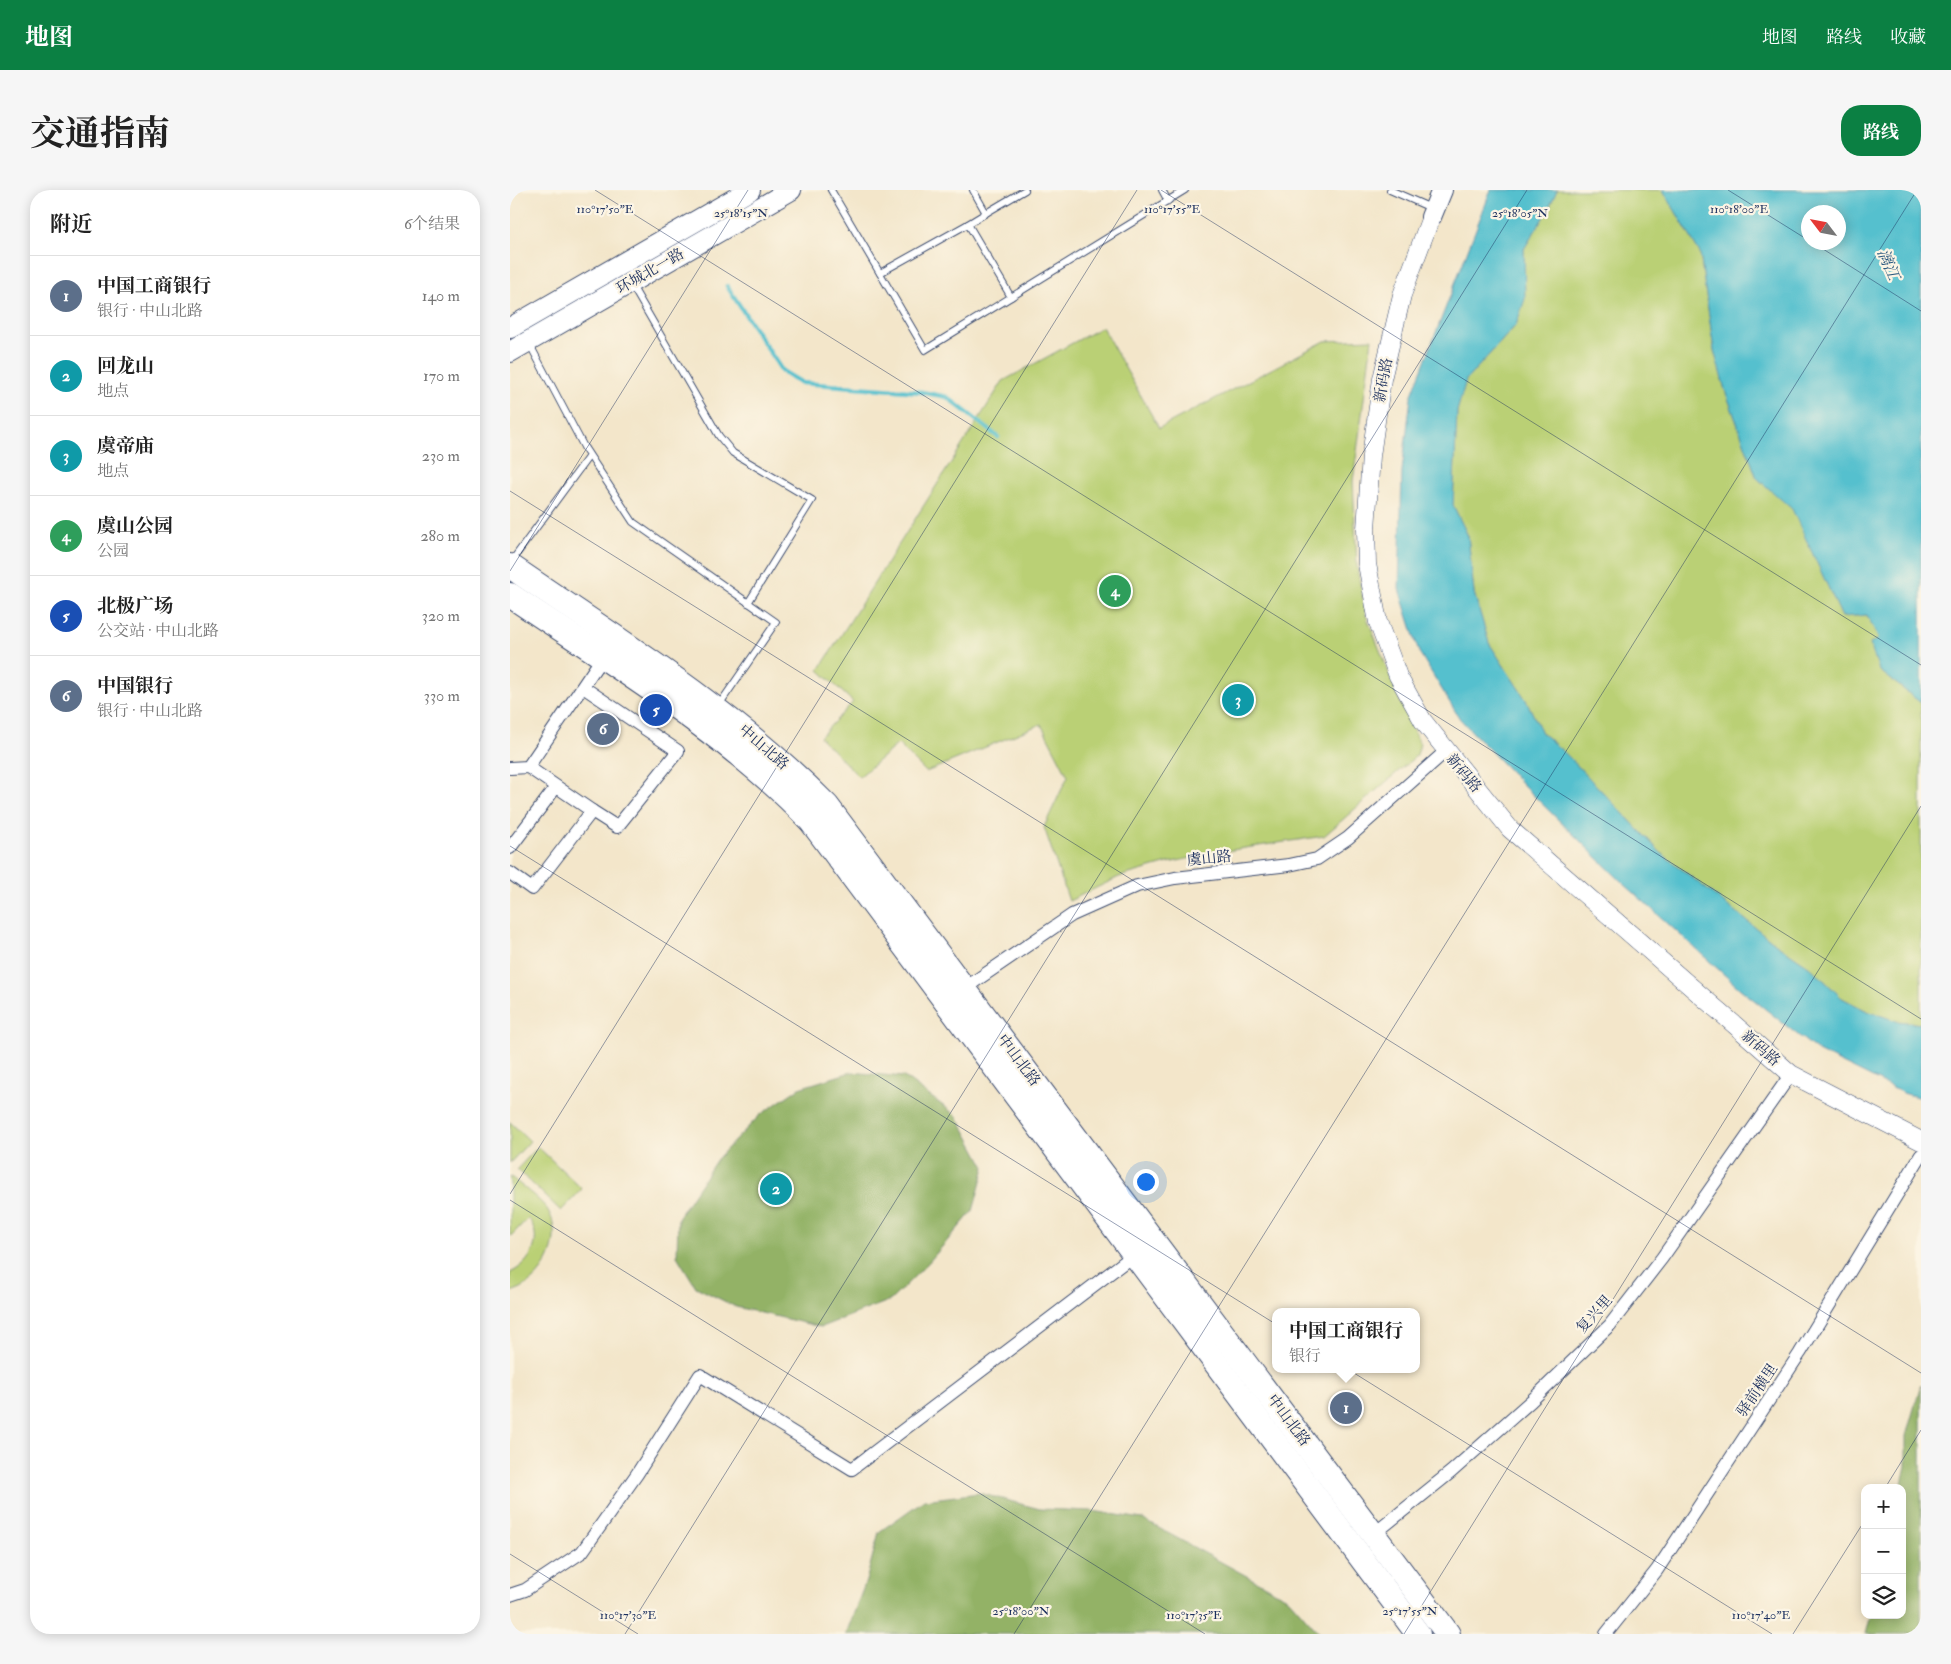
<!DOCTYPE html>
<html lang="zh">
<meta charset="utf-8">
<style>
:root{--surface:#fff;--page:#f6f6f6;--text:#222;--muted:#767676;--line:#e0e0e0;--accent:#0b8043}
body{margin:0;font-family:"IM FELL Double Pica","Noto Serif SC",serif;background:var(--page);color:var(--text)}
.controls{position:absolute;right:15px;bottom:15px;display:grid;overflow:hidden;border-radius:10px;box-shadow:0 2px 12px #0003}
.controls button{width:45px;height:45px;display:grid;place-items:center;padding:0;border:0;border-bottom:1px solid var(--line);background:var(--surface);color:var(--text);font:25px sans-serif}
.compass{position:absolute;left:1291px;top:15px;width:45px;height:45px;border-radius:50%;background:var(--surface);box-shadow:0 2px 12px #0003;rotate:302deg}
.you{position:absolute;left:635px;top:991px;width:18px;height:18px;margin:-12px;border:4px solid #fff;border-radius:50%;background:#1a73e8;box-shadow:0 0 0 8px #1a73e833}
.badge{display:grid;place-items:center;width:32px;height:32px;border-radius:50%;background:var(--accent);color:#fff;font-size:16px;font-weight:700}
.pin{position:absolute;translate:-50% -50%;border:2px solid #fff;box-shadow:0 1px 5px #0006}
.popup{position:absolute;left:762px;top:1118px;width:148px;height:65px;box-sizing:border-box;display:grid;place-content:center;border-radius:10px;background:var(--surface);filter:drop-shadow(0 1px 4px #0005);font-size:16px;white-space:nowrap;color:var(--muted)}
.popup b{font-size:19px;color:var(--text)}
.popup::after{content:'';position:absolute;left:50%;top:100%;margin-left:-10px;border:10px solid transparent;border-top-color:var(--surface)}
.list{margin:0;padding:0;list-style:none}
h2{display:flex;justify-content:space-between;align-items:center;height:65px;margin:0;padding:0 20px;font-size:21px}
h2 small{font-size:16px;font-weight:400;color:var(--muted)}
.list li{display:grid;grid-template-columns:32px 1fr auto;gap:15px;align-items:center;box-sizing:border-box;height:80px;padding:0 20px;border-top:1px solid var(--line)}
.list b{display:block;font-size:19px;white-space:nowrap}
.list p{margin:0;font-size:16px;white-space:nowrap;color:var(--muted)}
.list em{font-size:16px;font-style:normal;color:var(--muted)}
.icon{flex:none;width:28px;height:28px;fill:none;stroke:currentColor;stroke-width:2;stroke-linecap:round;stroke-linejoin:round}
.map{position:relative;flex:none;width:1411px;height:1444px;overflow:hidden;border-radius:20px}
header{display:flex;align-items:center;gap:30px;box-sizing:border-box;height:70px;padding:0 25px;background:var(--accent);color:#fff}
header strong{font-size:24px}
nav{display:flex;gap:28px;margin-inline-start:auto;font-size:18px}
.intro{display:flex;align-items:center;justify-content:space-between;box-sizing:border-box;height:120px;padding:0 30px}
h1{margin:0;font-size:35px}
.button{padding:12px 22px;border-radius:20px;background:var(--accent);color:#fff;font-size:18px;font-weight:700}
main{display:flex;gap:30px;padding:0 30px}
aside{flex:1;background:var(--surface);border-radius:20px;box-shadow:0 2px 12px #0003}
.map>svg:first-child{display:block}
.green{fill:#bad074;stroke:#6a8069}
.forest{fill:#93b266;stroke:#577062}
.water{fill:#54c0ce;stroke:#387896;fill-rule:evenodd}
.lines{fill:none;stroke-linecap:round;stroke-linejoin:round}
.stream{stroke:#54c0ce;stroke-width:4.5}
.lane-casing{stroke:#3b4a6e;stroke-width:8}
.street-casing{stroke:#3b4a6e;stroke-width:14}
.secondary-casing{stroke:#3b4a6e;stroke-width:19}
.primary-casing{stroke:#3b4a6e;stroke-width:22}
.highway-casing{stroke:#3b4a6e;stroke-width:26}
.lane{stroke:#fff;stroke-width:6}
.street{stroke:#fff;stroke-width:12}
.secondary{stroke:#fff;stroke-width:18}
.primary{stroke:#fff;stroke-width:20}
.highway{stroke:#fff;stroke-width:24}
.ticks{fill:none;stroke:#1b2f5e;stroke-width:1;stroke-opacity:0.45}
.labels{text-anchor:middle;stroke-width:4.5;stroke-linejoin:round;paint-order:stroke}
.street-label{font-size:15px;fill:#1b2f5e;stroke:#fcf5e5}
.water-label{font-size:16px;font-style:italic;fill:#2c5a80;stroke:#fcf5e5}
.ticks-label{font-size:12px;text-anchor:middle;fill:#1b2f5e;stroke:#fcf5e5;stroke-width:4.5;stroke-linejoin:round;paint-order:stroke}
</style>
<header>
<strong>地图</strong>
<nav><a>地图</a><a>路线</a><a>收藏</a></nav>
</header>
<div class="intro"><h1>交通指南</h1><a class="button">路线</a></div>
<main>
<aside>
<h2>附近<small>6个结果</small></h2>
<ul class="list">
<li><span class="badge" style="background:#5c6f8a">1</span><div><b>中国工商银行</b><p>银行 · 中山北路</p></div><em>140 m</em></li>
<li><span class="badge" style="background:#0f9aa8">2</span><div><b>回龙山</b><p>地点</p></div><em>170 m</em></li>
<li><span class="badge" style="background:#0f9aa8">3</span><div><b>虞帝庙</b><p>地点</p></div><em>230 m</em></li>
<li><span class="badge" style="background:#2e9e5b">4</span><div><b>虞山公园</b><p>公园</p></div><em>280 m</em></li>
<li><span class="badge" style="background:#1a4fb4">5</span><div><b>北极广场</b><p>公交站 · 中山北路</p></div><em>320 m</em></li>
<li><span class="badge" style="background:#5c6f8a">6</span><div><b>中国银行</b><p>银行 · 中山北路</p></div><em>330 m</em></li>
</ul>
</aside>
<div class="map">
<svg width="1411" height="1444" viewBox="0 0 1411 1444">
<rect width="100%" height="100%" fill="#fcf5e5"/>
<filter id="ink" filterUnits="userSpaceOnUse"><feTurbulence type="fractalNoise" baseFrequency=".02" numOctaves="2"/><feDisplacementMap in="SourceGraphic" scale="10" xChannelSelector="R" yChannelSelector="G"/><feConvolveMatrix kernelMatrix="1 2 1 2 8 2 1 2 1" color-interpolation-filters="sRGB"/></filter>
<filter id="wash" filterUnits="userSpaceOnUse"><feTurbulence type="fractalNoise" baseFrequency=".0096" numOctaves="4" result="noise"/><feDisplacementMap in="SourceGraphic" scale="20" xChannelSelector="R" yChannelSelector="G"/><feGaussianBlur stdDeviation="1.12" result="paint"/><feColorMatrix in="noise" values="0 0 0 0 0 0 0 0 0 0 0 0 0 0 0 0 0 1.4 0 .05"/><feComposite in="paint" operator="in"/></filter>
<g filter="url(#wash)">
<rect width="100%" height="100%" fill="#f3e6ca"/>
<g class="green">
<path d="M1047,0H1153L1190,63L1204,160L1215,200L1247,288L1282,318L1332,427L1357,425L1369,449V480L1411,513V834L1387,831L1357,821L1332,808L1300,777L1266,754L1151,663L1057,565L1032,543L1016,510L979,453L964,403L958,346L943,315L947,221L956,190L1006,135L1014,109V59L1039,18Z"/>
<path d="M592,137L649,238L815,151L862,149L843,291L847,377L856,425L890,511L910,554L907,565L814,646L709,662L658,673L609,687L559,711L534,637L558,586L531,534L416,582L388,554L349,587L310,547L343,512L309,480L493,191Z"/>
<path d="M0,932L20,951L0,973Z"/>
<path d="M28,957L72,999L51,1021L7,979Z"/>
<path d="M0,986C10,995 30,1009 37,1019C57,1049 32,1095 0,1102V1083C22,1073 34,1048 18,1028L0,1047Z"/>
</g>
<g class="forest">
<path d="M341,882L394,887L447,926L475,977L463,1021L418,1073L381,1110L311,1137L226,1117L186,1097L167,1066L168,1028L207,969L250,925L289,898Z"/>
<path d="M1411,1194V1444H1356L1361,1425H1392L1391,1298L1396,1276V1246Z"/>
<path d="M469,1303L530,1319L583,1321L632,1329L779,1409L810,1444H336L356,1391L369,1342L414,1310Z"/>
</g>
<g class="water">
<path d="M981,0H1047L1039,18L1014,59L1015,109L1006,135L956,190L947,221L943,315L958,346L964,403L979,453L1016,510L1032,543L1057,565L1151,663L1266,754L1300,777L1332,808L1357,821L1387,831L1411,834V908L1393,903L1308,861L1229,798L1112,692L1022,604L950,529L909,462L889,399L892,281L901,207Z"/>
<path d="M1153,0H1411V513L1369,480L1360,454L1369,449L1357,425L1332,427L1282,319L1247,288L1215,200L1204,160L1190,63ZM1298,22H1328V52H1298Z"/>
</g>
<g class="lines">
<path class="stream" d="M217,96L272,181L292,193L412,202L437,207L488,247"/>
</g>
</g>
<g filter="url(#ink)">
<g class="lines">
<g class="lane-casing">
<g id="lane">
<path d="M321,0L415,160L675,0"/>
<path d="M652,0L658,11"/>
<path d="M880,0L921,18"/>
<path d="M476,23L515,0"/>
<path d="M458,34L476,23L463,0"/>
<path d="M370,83L458,34L501,107"/>
<path d="M121,94L209,246L223,263L302,310L238,413"/>
<path d="M19,153L74,257L123,332L266,432L209,515"/>
<path d="M1,372L79,266"/>
</g>
</g>
<g class="street-casing">
<g id="street">
<path d="M73,497L168,561L107,637L82,621"/>
<path d="M0,578L18,577L92,468"/>
<path d="M0,658L46,597"/>
<path d="M0,683L22,699L82,621L18,577"/>
<path d="M455,798L562,725L627,696L665,688L779,675L807,669L838,648L936,561"/>
<path d="M864,1344L941,1282L1021,1211L1100,1135L1152,1068L1281,884"/>
<path d="M0,1405L15,1400L72,1362L127,1284L190,1185L342,1279L625,1064"/>
<path d="M1096,1444L1147,1380L1290,1163L1411,965"/>
</g>
</g>
<g class="secondary-casing">
<path id="secondary" d="M921,27L892,105L872,189L861,266L856,339L857,374L868,432L888,486L913,531L1000,639L1281,884L1411,951"/>
</g>
<g class="primary-casing">
<g id="primary">
<path d="M921,27L932,0"/>
<path d="M0,138L240,0"/>
<path d="M0,162L281,0"/>
</g>
</g>
<g class="highway-casing">
<g id="highway">
<path d="M0,376C109,451 224,521 317,616L938,1444"/>
<path d="M0,405C100,473 217,542 301,631L908,1444"/>
</g>
</g>
<use href="#lane" class="lane"/>
<use href="#street" class="street"/>
<use href="#secondary" class="secondary"/>
<use href="#primary" class="primary"/>
<use href="#highway" class="highway"/>
</g>
</g>
<path class="ticks" d="M85,0L1411,829M651,0L1411,475M1218,0L1298,50M1302,52L1411,121M0,301L1411,1183M0,381L238,0M0,656L1262,1444M0,1004L627,0M0,1010L695,1444M1375,1298L1411,1240M0,1364L128,1444M115,1444L1017,0M504,1444L1407,0M894,1444L1411,616M1283,1444L1355,1330"/>
<g class="labels">
<g class="street-label">
<text transform="translate(140 81) rotate(-30)" y="5">环城北一路</text>
<text transform="translate(873 190) rotate(-80)" y="5">新码路</text>
<text transform="translate(254 557) rotate(41)" y="5">中山北路</text>
<text transform="translate(954 583) rotate(50)" y="5">新码路</text>
<text transform="translate(699 668) rotate(-6)" y="5">虞山路</text>
<text transform="translate(1251 858) rotate(41)" y="5">新码路</text>
<text transform="translate(509 870) rotate(53)" y="5">中山北路</text>
<text transform="translate(1084 1124) rotate(-48)" y="5">复兴里</text>
<text transform="translate(1247 1200) rotate(-56)" y="5">驿前横里</text>
<text transform="translate(779 1230) rotate(53)" y="5">中山北路</text>
</g>
<g class="water-label">
<text transform="translate(1379 74) rotate(67)" y="6">漓江</text>
</g>
</g>
<g class="ticks-label">
<text x="1229" y="23">110°18'00"E</text>
<text x="662" y="23">110°17'55"E</text>
<text x="95" y="23">110°17'50"E</text>
<text x="231" y="27">25°18'15"N</text>
<text x="1010" y="27">25°18'05"N</text>
<text x="511" y="1425">25°18'00"N</text>
<text x="900" y="1425">25°17'55"N</text>
<text x="118" y="1429">110°17'30"E</text>
<text x="684" y="1429">110°17'35"E</text>
<text x="1251" y="1429">110°17'40"E</text>
</g>
</svg>
<div class="controls">
<button>+</button>
<button>−</button>
<button><svg class="icon" aria-label="layers" viewBox="0 0 24 24"><path d="M12 4l9 5-9 5-9-5zM3 14l9 5 9-5"/></svg></button>
</div>
<svg class="compass" viewBox="-18 -18 36 36"><path d="M0-13l5 13h-10z" fill="#e53935"/><path d="M0 13l5-13h-10z" fill="#767676"/></svg>
<div class="you"></div>
<div class="pin badge" style="left:836px;top:1218px;background:#5c6f8a">1</div>
<div class="popup"><b>中国工商银行</b>银行</div>
<div class="pin badge" style="left:266px;top:999px;background:#0f9aa8">2</div>
<div class="pin badge" style="left:728px;top:510px;background:#0f9aa8">3</div>
<div class="pin badge" style="left:605px;top:401px;background:#2e9e5b">4</div>
<div class="pin badge" style="left:146px;top:520px;background:#1a4fb4">5</div>
<div class="pin badge" style="left:93px;top:539px;background:#5c6f8a">6</div>
</div>
</main>
